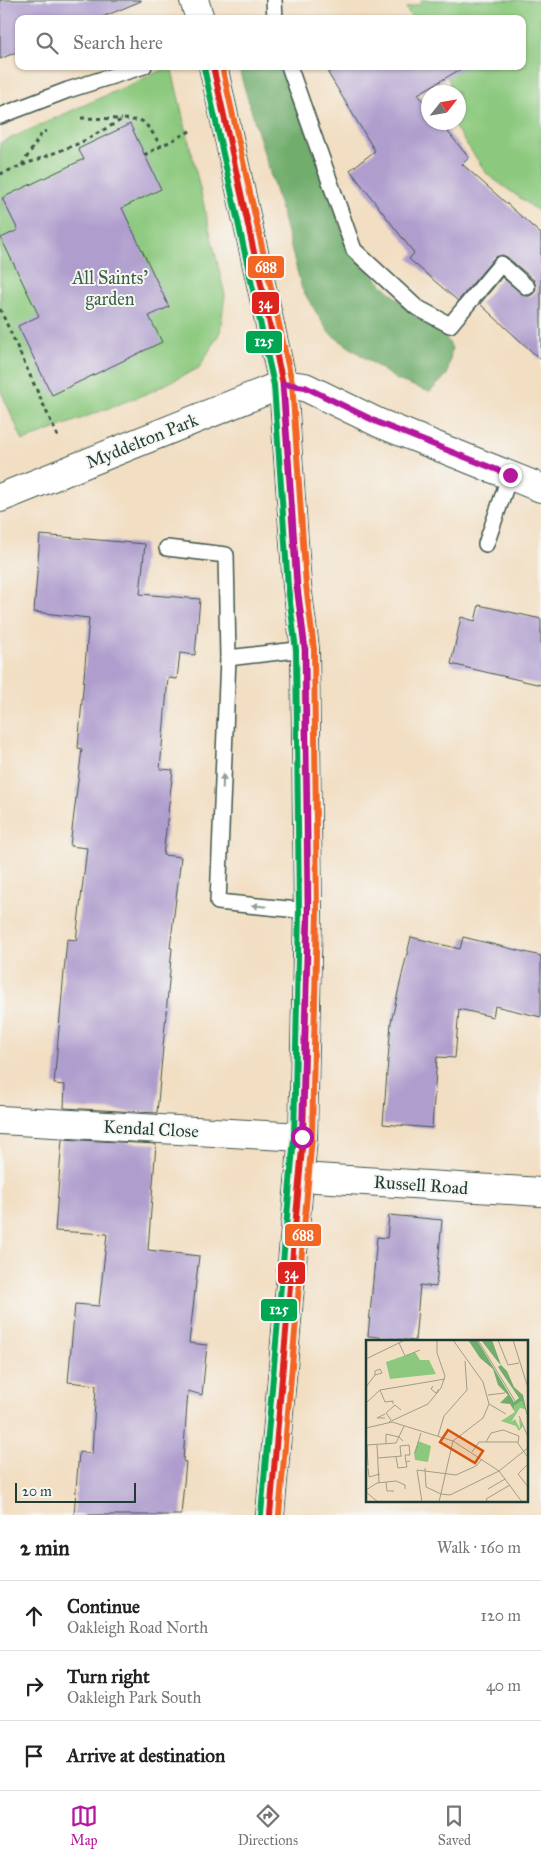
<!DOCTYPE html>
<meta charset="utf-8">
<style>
:root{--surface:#fff;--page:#f2f2f2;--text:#222;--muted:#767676;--line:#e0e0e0;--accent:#b5179e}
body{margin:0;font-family:"IM FELL Great Primer",serif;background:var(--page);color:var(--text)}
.compass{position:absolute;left:421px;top:85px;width:45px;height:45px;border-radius:50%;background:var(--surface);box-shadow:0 1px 4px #0004;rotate:59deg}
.scale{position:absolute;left:15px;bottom:12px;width:121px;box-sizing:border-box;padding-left:5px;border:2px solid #1f3d34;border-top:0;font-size:14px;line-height:18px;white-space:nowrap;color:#1f3d34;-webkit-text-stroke:4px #f6f6f2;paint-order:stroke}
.stop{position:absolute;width:15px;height:15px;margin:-11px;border:4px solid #b5179e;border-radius:50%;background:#fff}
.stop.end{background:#b5179e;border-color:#fff;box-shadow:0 1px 5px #0008}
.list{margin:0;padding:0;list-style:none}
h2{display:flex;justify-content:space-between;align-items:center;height:65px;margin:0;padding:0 20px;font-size:21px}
h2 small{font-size:16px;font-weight:400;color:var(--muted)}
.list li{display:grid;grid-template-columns:32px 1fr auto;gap:15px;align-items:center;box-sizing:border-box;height:70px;padding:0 20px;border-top:1px solid var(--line)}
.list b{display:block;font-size:19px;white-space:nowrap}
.list p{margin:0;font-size:16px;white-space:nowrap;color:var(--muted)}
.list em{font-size:16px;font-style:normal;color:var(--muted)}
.icon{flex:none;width:28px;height:28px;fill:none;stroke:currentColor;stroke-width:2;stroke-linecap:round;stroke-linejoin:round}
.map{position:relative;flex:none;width:541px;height:1515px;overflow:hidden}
.search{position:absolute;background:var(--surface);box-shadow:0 1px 4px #0004;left:15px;right:15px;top:15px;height:55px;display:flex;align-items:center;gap:12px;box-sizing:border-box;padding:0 18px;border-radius:10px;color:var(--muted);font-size:19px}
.sheet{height:275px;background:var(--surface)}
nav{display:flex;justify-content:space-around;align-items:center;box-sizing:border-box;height:70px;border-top:1px solid var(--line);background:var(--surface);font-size:14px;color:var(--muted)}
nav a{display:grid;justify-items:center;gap:2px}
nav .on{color:var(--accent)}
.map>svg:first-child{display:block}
.green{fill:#8cc97e;stroke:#568359}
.forest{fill:#71ad6d;stroke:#487550}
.building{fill:#af9dcd}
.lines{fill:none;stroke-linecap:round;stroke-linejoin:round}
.lane-casing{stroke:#3f5549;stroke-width:18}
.street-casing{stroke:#3f5549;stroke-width:30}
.secondary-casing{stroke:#3f5549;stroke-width:30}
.primary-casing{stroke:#3f5549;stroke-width:30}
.path{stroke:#3f5549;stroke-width:3;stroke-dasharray:4 4;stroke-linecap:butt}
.lane{stroke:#fff;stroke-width:15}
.street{stroke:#fff;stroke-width:28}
.secondary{stroke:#fff;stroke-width:28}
.primary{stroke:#fff;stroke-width:28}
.bus-1-casing{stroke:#f6f6f2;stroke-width:10}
.bus-2-casing{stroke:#f6f6f2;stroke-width:10}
.bus-3-casing{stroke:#f6f6f2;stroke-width:10}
.bus-1{stroke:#dc241f;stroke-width:6}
.bus-2{stroke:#00a651;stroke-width:6}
.bus-3{stroke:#f26522;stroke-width:6}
.oneway{fill:#8f9e9a}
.route{stroke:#b5179e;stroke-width:6}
.labels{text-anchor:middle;stroke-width:4;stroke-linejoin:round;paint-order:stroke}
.park-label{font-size:18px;fill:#3a6046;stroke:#f6f6f2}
.street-label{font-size:18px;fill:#1f3d34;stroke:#f6f6f2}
.inset-road{fill:none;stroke:#9e9e89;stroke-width:1}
.view{fill:#d45610;fill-opacity:0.15;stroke:#d45610;stroke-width:2.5}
.inset-edge{fill:none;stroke:#1f3d34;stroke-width:2.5}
.line-badge{stroke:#f6f6f2;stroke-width:2}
.badge-label{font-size:14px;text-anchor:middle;font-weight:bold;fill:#fff}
</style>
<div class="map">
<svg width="541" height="1515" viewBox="0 0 541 1515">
<rect width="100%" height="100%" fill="#f6f6f2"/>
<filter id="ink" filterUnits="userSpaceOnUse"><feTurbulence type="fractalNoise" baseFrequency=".02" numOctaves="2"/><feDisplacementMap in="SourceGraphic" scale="10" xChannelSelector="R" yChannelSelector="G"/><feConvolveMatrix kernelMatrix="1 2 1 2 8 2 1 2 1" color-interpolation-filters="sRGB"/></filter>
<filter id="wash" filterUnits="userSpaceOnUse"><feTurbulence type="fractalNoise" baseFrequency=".0096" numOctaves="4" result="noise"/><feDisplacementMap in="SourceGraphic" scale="20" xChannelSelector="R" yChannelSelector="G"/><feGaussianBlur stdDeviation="1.12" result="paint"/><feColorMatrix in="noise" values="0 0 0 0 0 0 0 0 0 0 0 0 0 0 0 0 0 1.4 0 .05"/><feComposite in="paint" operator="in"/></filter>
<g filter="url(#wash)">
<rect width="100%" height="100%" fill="#f2dec2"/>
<g class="green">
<path d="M421,0H541V213L488,175L452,123L458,122V92H435L451,84L441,66H522V19H412L406,8L422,3Z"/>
<path d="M171,66L225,295L220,332L199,368L148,393L23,441L0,389V143Z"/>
</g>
<path class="forest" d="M238,66H284L350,253L416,317L443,333L452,348L447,375L430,392L397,380L329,333L302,289L279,203Z"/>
<g id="blocks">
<g class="building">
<path d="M0,0H141V1L98,19H19V51L0,59Z"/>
<path d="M341,66H466L418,94L428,108V122H440L469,158L462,164L541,234V360L480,304L502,277L525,296H530L534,293L536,288L534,280L507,257L502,255L494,258L458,301L409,259L414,253L350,170L375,151L328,73Z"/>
<path d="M130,124L161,189L122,208L169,307L149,316L162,342L52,395L18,326L39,316L1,238L18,230L2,198L84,159L78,149Z"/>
<path d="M40,535L145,544L140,594L200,599L195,655L180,653L177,679L168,678L160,769L173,770L163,855L181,857L170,948H172L157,1113L64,1108L65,1085L54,1084L67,939L76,940L87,848L70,846L82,749L78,748L89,618L34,612Z"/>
<path d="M479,605L541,619V685L451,664L461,617L475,621Z"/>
<path d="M411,937L460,949L463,937L541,956V1017L495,1006L493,1017L459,1009L455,1058L437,1057L432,1128L383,1124L391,1022Z"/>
<path d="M62,1139L156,1144L148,1250L199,1256L189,1343L207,1345L202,1395L188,1391L183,1461L186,1462L181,1515H74L79,1452L92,1454L96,1385L68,1382L75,1304L99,1306L107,1234L55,1231Z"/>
<path d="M389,1215L442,1220L436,1287L420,1285L415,1341L368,1336L377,1237L387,1238Z"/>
</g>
</g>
</g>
<g filter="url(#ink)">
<use href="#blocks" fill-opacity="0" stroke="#3f5549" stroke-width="1"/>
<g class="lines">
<g class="lane-casing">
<g id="lane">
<path d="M274,0L275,19"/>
<path d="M289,66L354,250L416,307L450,325L501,264L527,287"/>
<path d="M0,116L68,90L144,66"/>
<path d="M486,544L510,475"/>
<path d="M167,548L226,555L228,658L218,902L308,911"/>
<path d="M228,658L305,649"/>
</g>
</g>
<g class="street-casing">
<g id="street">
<path d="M0,498L283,384"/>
<path d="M0,1120L303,1137"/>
<path d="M300,1177L541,1192"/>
</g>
</g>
<g class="secondary-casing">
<path id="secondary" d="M283,384L305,387L379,423L541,488"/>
</g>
<g class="primary-casing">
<g id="primary">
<path d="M194,0L200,19"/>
<path d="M213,66L283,384L297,586L305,649L308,911L303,1137L270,1515"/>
</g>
</g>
<g class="path">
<path d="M81,118L122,119"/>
<path d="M144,155L192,130"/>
<path d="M22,165L42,133L46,131"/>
<path d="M0,174L80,143L123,119L142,121L150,129L161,146"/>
<path d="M0,309L58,437"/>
</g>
<use href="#lane" class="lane"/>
<use href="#street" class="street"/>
<use href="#secondary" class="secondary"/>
<use href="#primary" class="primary"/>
<g class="bus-1-casing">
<path id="bus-1" d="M213,66L283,384L297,586L305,649L308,911L303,1137L270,1515"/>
</g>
<g class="bus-2-casing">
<path id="bus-2" d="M204,68L274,385L288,587L296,650L299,911L294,1137L261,1514"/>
</g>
<g class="bus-3-casing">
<path id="bus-3" d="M222,66L292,383L306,585L314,649L317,911L312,1137L279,1515"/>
</g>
<use href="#bus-1" class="bus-1"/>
<use href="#bus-2" class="bus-2"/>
<use href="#bus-3" class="bus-3"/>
</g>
<defs><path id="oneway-solid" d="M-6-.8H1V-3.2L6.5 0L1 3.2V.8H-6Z" transform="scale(1.25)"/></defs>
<g class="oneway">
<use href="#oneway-solid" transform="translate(223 781) rotate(-88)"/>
<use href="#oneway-solid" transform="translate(259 906) rotate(-174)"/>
</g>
</g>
<g class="lines" filter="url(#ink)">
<path class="route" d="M302,1137L308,911L305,649L297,586L283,384L305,387L379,423L510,475"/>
</g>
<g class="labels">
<g class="park-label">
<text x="110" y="284">All Saints'<tspan x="110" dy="21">garden</tspan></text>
</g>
<g class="street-label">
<text transform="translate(142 441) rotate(-22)" y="6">Myddelton Park</text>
<text transform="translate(151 1129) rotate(3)" y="6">Kendal Close</text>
<text transform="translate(421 1185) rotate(4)" y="6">Russell Road</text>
</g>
</g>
<g transform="translate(366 1340)">
<rect width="162" height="162" fill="#f2dec2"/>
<path d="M49,12L54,20H63L70,34L24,39L20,22ZM156,61L159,69L154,68L145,82L149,79L154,89L153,78L157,86L153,91L150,86L135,81L149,72L148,66ZM52,101L65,106L62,122L49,120L48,113Z" fill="#8cc97e"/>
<path d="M102,0H111L148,62L153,58L132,27L135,25L141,31L148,47L157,55L162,78L156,61L148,66L149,72L144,64L134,63L142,55L132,45L127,29L114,18ZM115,0H126L135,25L132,22Z" fill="#71ad6d"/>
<path class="inset-road" d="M112,0L149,61M132,0L142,25L153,23M147,0L163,51M33,3L39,16L54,10M0,19L39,0M14,29L16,33L9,35V31ZM67,46L65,49L70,53L73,49M0,47L9,35M14,50L19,62L27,61V64M122,55L139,53M0,63L14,50L79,39M123,64L140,74M153,76L162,97M19,78H11L19,74M25,80L20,73L29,65L35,70M23,82L62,64L75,48L79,36L71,13V0M0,88L26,82L87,101L133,131L156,162M72,96L78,76L101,50L99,21M120,102L125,93L137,90L153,96L152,103M20,104V94L33,97L37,101M11,105L13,143M106,112L113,102H151L163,119M49,113L55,93M35,116L34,106L43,105L44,115H39L40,122M30,117L32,128L41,127L40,122L44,121M12,118L36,116M163,123L152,134L163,148M2,126L1,105L30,103L38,86M2,128L3,137L14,134M59,128L60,147L75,154M133,131L163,107M20,142L21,151H28M122,149L139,139M0,150L11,143L30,141L39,145V149M0,152L12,162M75,154L84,155L133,131M56,162L51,130L90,135L110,126L116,119M73,162L87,101L117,78L123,64L117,42L87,0M122,162L120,159L144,145"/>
<path class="view" d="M82,90L117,111L109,123L74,102Z"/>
<rect width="162" height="162" class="inset-edge"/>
</g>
<g class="line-badge">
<rect x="247" y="255" width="38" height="24" rx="5" fill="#f26522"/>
<rect x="251" y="291" width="29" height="24" rx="5" fill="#dc241f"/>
<rect x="245" y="330" width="38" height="24" rx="5" fill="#00a651"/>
<rect x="284" y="1223" width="38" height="24" rx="5" fill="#f26522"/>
<rect x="277" y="1261" width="29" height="24" rx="5" fill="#dc241f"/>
<rect x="260" y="1298" width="38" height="24" rx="5" fill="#00a651"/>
</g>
<g class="badge-label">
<text x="266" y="272">688</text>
<text x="265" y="308">34</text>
<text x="264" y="346">125</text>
<text x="303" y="1240">688</text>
<text x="291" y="1278">34</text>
<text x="279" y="1314">125</text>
</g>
</svg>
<svg class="compass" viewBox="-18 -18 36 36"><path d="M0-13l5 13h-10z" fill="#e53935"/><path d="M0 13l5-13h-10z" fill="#767676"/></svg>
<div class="scale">20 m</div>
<div class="stop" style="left:302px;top:1137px"></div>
<div class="stop end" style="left:510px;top:475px"></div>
<div class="search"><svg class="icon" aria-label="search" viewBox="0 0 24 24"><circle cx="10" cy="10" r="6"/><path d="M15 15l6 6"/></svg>Search here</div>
</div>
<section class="sheet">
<h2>2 min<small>Walk · 160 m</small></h2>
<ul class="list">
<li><svg class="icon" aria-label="ahead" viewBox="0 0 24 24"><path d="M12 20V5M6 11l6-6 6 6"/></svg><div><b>Continue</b><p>Oakleigh Road North</p></div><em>120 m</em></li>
<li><svg class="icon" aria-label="right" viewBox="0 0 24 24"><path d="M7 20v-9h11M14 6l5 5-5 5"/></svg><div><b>Turn right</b><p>Oakleigh Park South</p></div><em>40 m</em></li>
<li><svg class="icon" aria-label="arrive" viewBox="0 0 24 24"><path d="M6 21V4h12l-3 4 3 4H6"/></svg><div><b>Arrive at destination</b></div></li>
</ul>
</section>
<nav>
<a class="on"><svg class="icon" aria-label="map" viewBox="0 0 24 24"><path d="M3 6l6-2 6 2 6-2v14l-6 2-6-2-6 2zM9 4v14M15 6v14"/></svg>Map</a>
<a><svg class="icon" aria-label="directions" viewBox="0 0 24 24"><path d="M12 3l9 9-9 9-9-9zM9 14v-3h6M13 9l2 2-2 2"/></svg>Directions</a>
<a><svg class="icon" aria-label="saved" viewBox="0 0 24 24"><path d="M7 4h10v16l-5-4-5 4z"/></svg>Saved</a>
</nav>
